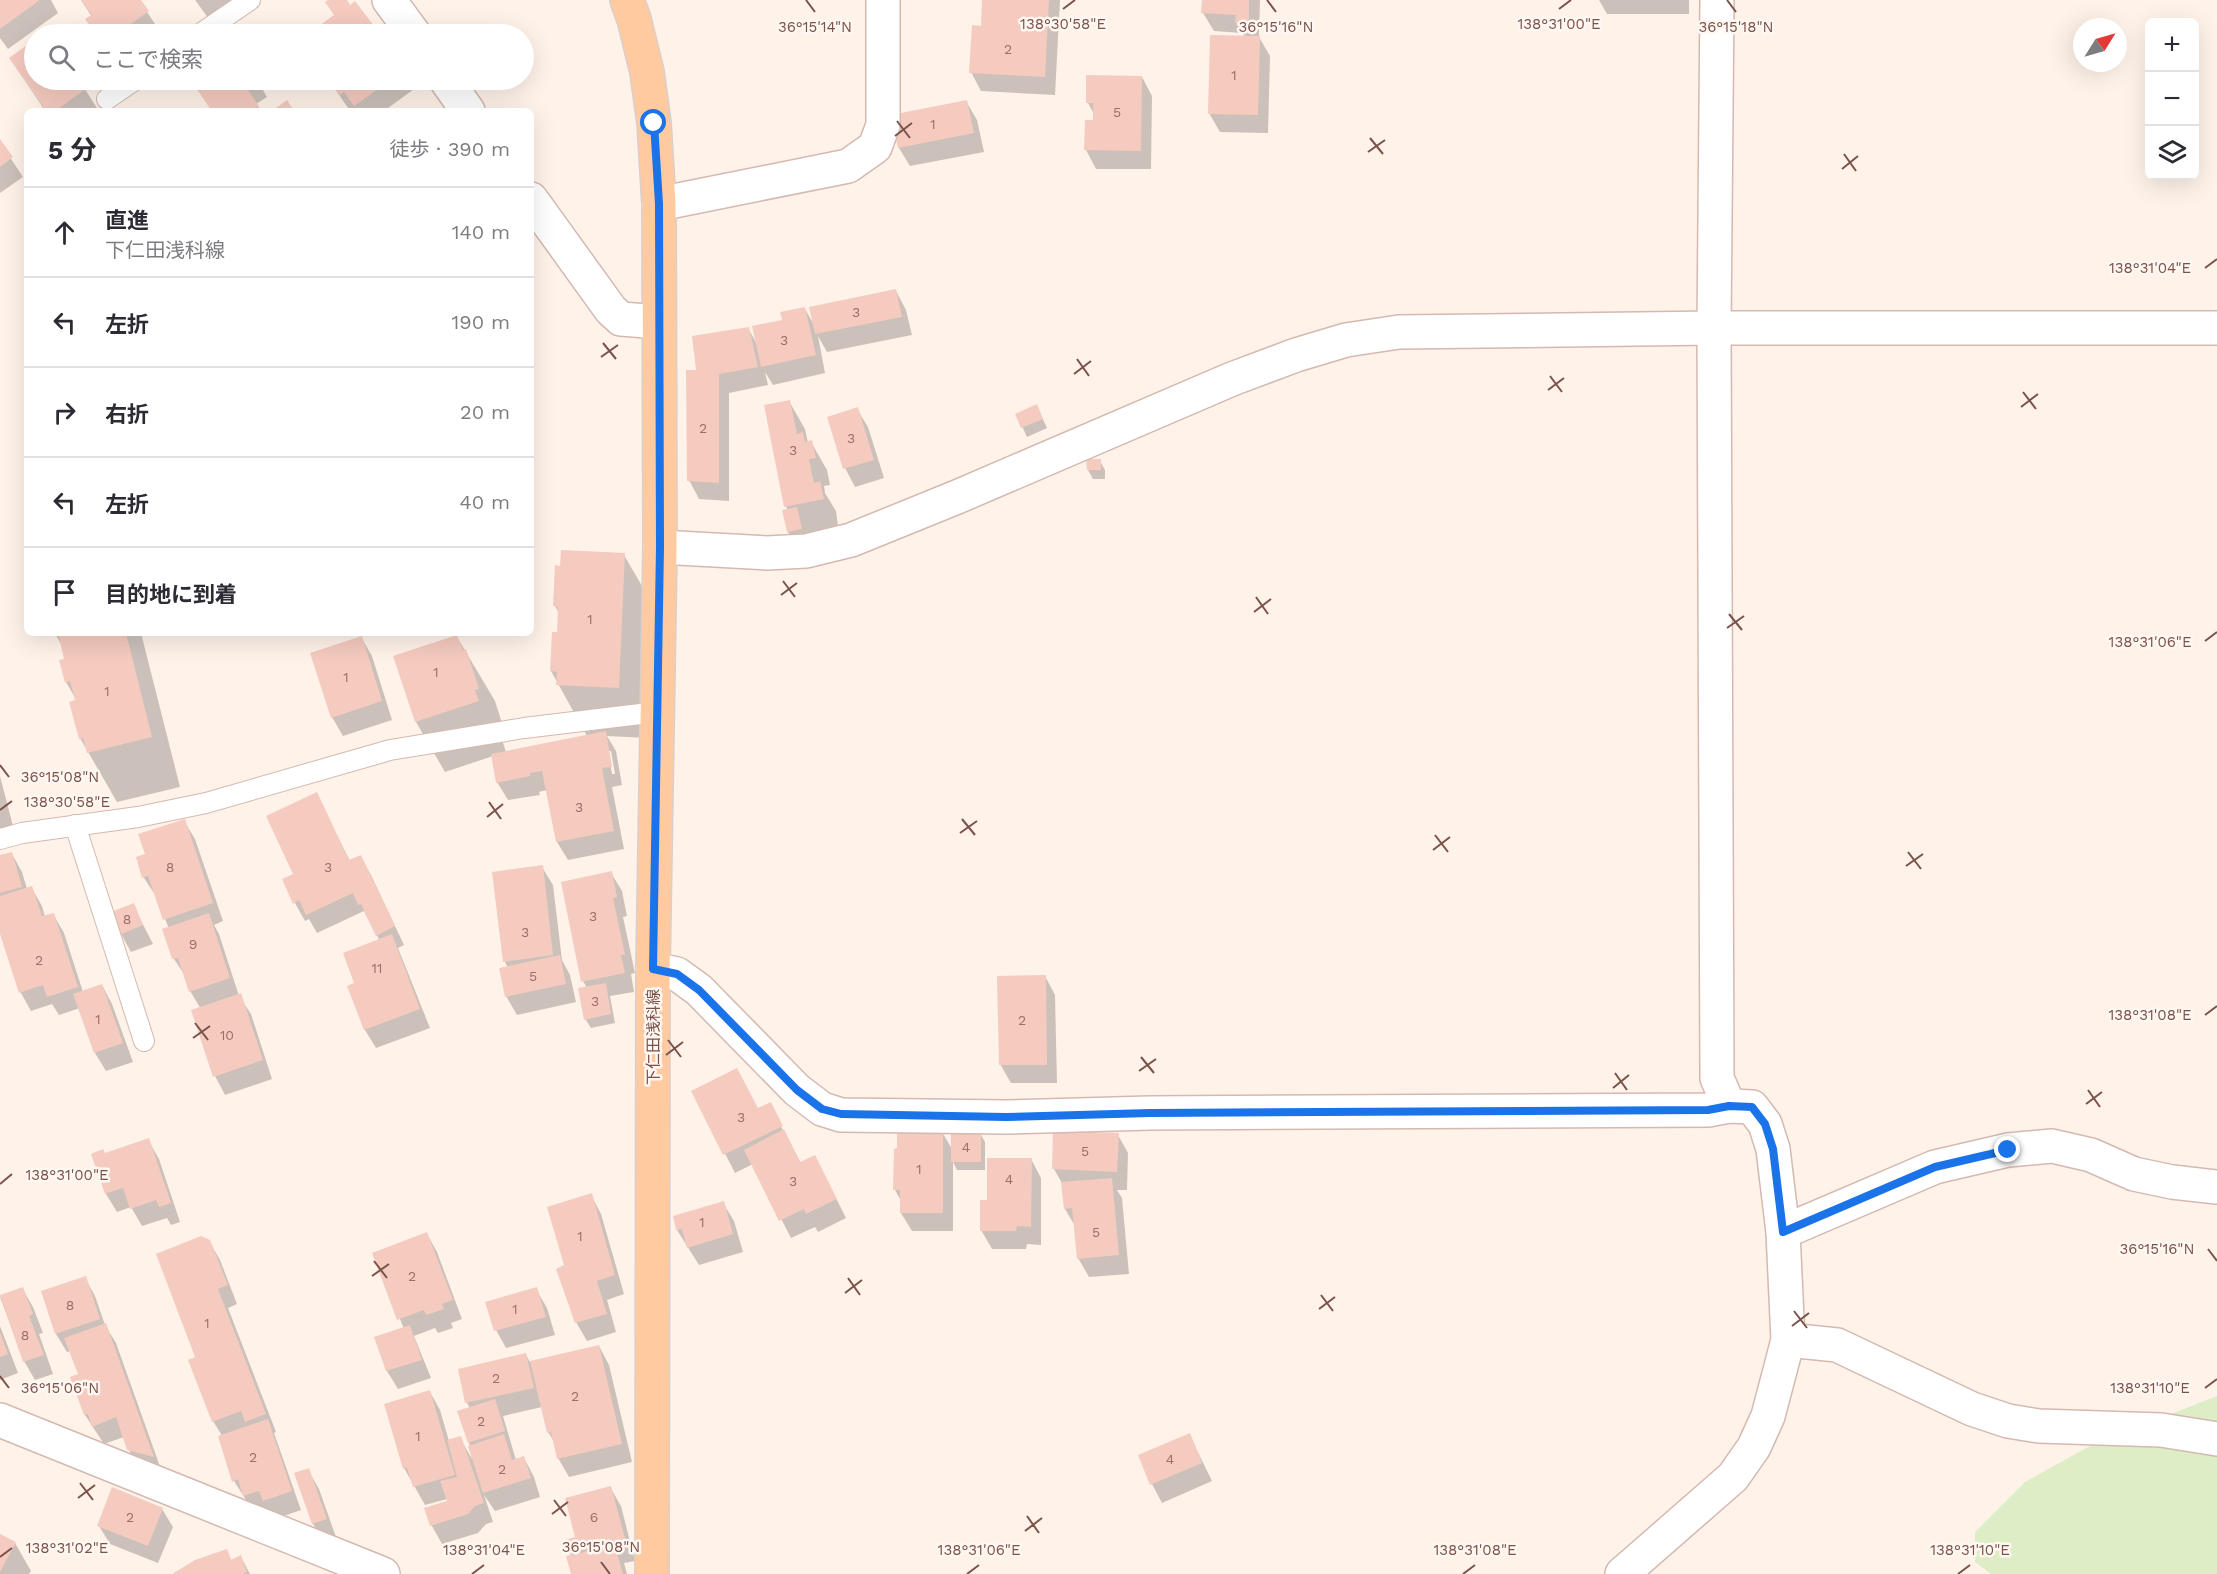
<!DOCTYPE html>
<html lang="ja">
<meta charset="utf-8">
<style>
:root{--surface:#fff;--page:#f7f7f7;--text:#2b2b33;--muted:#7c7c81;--line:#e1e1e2}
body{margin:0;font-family:"Work Sans","Noto Sans JP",sans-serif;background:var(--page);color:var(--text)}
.controls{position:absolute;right:18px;top:18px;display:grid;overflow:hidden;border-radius:9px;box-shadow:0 6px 24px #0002}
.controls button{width:54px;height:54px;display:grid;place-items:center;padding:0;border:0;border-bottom:2px solid var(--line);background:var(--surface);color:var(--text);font:30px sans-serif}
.compass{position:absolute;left:2073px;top:18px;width:54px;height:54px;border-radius:50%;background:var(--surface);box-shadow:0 6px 24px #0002;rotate:53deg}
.stop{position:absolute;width:18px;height:18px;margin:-14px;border:4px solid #1a73e8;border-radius:50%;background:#fff}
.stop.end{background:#1a73e8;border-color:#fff;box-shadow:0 2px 6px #0008}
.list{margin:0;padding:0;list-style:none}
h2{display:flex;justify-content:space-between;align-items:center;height:78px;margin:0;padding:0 24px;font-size:26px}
h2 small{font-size:20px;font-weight:400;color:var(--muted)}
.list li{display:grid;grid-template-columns:39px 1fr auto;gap:18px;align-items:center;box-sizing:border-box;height:90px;padding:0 24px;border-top:2px solid var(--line)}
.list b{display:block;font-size:22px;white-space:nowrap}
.list p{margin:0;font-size:20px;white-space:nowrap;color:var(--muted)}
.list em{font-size:20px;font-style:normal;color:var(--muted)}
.icon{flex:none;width:33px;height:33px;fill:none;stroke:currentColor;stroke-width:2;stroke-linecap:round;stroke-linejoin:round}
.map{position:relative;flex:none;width:2217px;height:1574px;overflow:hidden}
.search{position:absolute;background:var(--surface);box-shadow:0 6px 24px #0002;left:24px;top:24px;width:510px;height:66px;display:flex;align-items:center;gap:15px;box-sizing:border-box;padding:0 21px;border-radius:33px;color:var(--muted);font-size:22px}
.panel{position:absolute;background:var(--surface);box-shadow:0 6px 24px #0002;left:24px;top:108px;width:510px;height:528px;border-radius:9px}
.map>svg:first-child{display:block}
.green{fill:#ddedc6}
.shadow{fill:#0003;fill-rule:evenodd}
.building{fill:#f5cabf}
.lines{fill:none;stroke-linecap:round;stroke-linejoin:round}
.service-casing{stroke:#d4b9b0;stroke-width:22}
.minor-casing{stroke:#d4b9b0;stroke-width:36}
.primary-casing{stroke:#dacfcc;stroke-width:36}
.service{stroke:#fff;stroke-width:20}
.minor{stroke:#fff;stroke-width:33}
.primary{stroke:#ffca9f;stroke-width:33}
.route{stroke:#1a73e8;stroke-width:8}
.ticks{fill:none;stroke:#7b524a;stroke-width:2}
.labels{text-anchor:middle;stroke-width:5;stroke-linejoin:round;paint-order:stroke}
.number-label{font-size:14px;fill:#9a7067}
.street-label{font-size:16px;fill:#7b524a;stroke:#fff7f1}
.ticks-label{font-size:15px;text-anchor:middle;fill:#7b524a;stroke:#fff7f1;stroke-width:5;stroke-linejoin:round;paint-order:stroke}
</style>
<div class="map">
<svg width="2217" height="1574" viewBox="0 0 2217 1574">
<rect width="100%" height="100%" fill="#fef2e9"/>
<path class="green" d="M2217,1396V1574H1991L1975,1562V1532L2025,1482L2090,1446Z"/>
<g class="shadow">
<path d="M0,0H51L58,13L8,49L0,38Z"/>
<path d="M81,0H139L159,30L153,34H95L87,20L92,17Z"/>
<path d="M195,0H250L214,26Z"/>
<path d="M331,0H345L350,7L355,3L378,34H310L335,16Z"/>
<path d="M984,0H1060L1055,95L981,91L971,72L982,28Z"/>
<path d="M1204,0H1260L1259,37L1270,56L1268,133L1220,132L1209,113L1245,37L1242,33L1214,31L1203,13Z"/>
<path d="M1599,0H1689V14H1607Z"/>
<path d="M34,42V80H79L97,108L92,111H45L11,59Z"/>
<path d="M1142,77L1152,96L1151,169H1096L1086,150L1094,121V114L1088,103Z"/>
<path d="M195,80H257L267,97L256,104L261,111H212L193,81Z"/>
<path d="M329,80H409L414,89L384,111H350Z"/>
<path d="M966,101L977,120L984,152L910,166L899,148L893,116Z"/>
<path d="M0,142L23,177L0,193Z"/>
<path d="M896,291L906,310L912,335L827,352L818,336L825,373L773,385L765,372L768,385L729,393V501L699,499L689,480L698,371L748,328L757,344L783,321L805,309L814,325Z"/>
<path d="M789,401L805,429L808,443L811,442L827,470L830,485L824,486L825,493L836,511L838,526L805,533L806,538L793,541L788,532L784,511H788L786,506Z"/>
<path d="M857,409L868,427L884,478L855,487L845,468Z"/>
<path d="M1017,415H1041L1047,428L1027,437Z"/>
<path d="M1100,461L1105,470V479H1093L1088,470Z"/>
<path d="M624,555L653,605L647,738L607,736L616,751L622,785L612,787L624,849L568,860L557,842L547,790L539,792L540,795L508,800L497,782L493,756L445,772L416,722L457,637L495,701L507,739L502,740L506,752L587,736L551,671L558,634L560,615L555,606ZM608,751H611L615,774H612Z"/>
<path d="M55,633H141L180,787L117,802L80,738L77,701L66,682V660L63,648Z"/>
<path d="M361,637L372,656L392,720L343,736L332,717Z"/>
<path d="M0,776L13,826L0,830Z"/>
<path d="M316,794L350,861L360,856L371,875L404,945L398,948L430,1028L376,1048L365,1030L349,987L356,984L380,941L370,923L364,911L317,933L309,919L305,921L295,903V875Z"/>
<path d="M184,821L195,839L223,921L214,925L219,934L239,996L251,1014L272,1079L225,1095L215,1076L201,1009L190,991L186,977L174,959L169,929L156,896L144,878L138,858L147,855Z"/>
<path d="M12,854L22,872L27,889L31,887L42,906L45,917L53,914L64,933L83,992L102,985L112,1004L133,1062L106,1071L95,1053L80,1008L59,1015L52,1004L31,1011L21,993L0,929V857Z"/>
<path d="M542,867L553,885L562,960L570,975L576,1002L517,1015L506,996L508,968L505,962Z"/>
<path d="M611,873L622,891L627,916L623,917L635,973L631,974L634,992L610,996L615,1023L591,1028L586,1020L587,988L583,981Z"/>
<path d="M133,905L153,944L131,952L121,934Z"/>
<path d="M1045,976L1055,995L1057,1083H1011L1000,1064Z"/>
<path d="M693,1091L758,1110L778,1121L801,1163L815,1156L846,1218L818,1232L815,1227L791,1238L753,1164L735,1173Z"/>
<path d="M942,1132L952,1149L980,1133L985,1142V1170H957L953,1162V1231H912L901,1213V1201L895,1190L899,1150Z"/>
<path d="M1054,1133L1118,1135L1128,1153L1127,1190H1117L1122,1198L1129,1274L1089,1277L1078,1258L1075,1226L1065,1209L1063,1185L1054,1169Z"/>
<path d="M148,1140L159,1159L180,1222L171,1225L167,1218L142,1226L131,1207L117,1212L106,1194L105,1155Z"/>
<path d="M1031,1159L1041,1178V1245L1027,1244L1026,1249H992L981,1230L988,1201Z"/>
<path d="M591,1195L601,1214L624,1294L607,1300L616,1332L587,1341L576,1322L566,1266Z"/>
<path d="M723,1203L734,1221L743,1252L699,1265L677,1230Z"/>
<path d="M427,1234L437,1252L462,1319L451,1323L453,1328L438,1333L435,1328L414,1336L431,1378L398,1389L387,1371L376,1338L404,1329L374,1254Z"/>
<path d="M209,1241L220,1260L237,1304L228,1308L276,1432L274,1433L301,1510L275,1519L269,1509L255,1514L234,1481L221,1434L213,1421L197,1358Z"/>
<path d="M85,1278L95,1296L105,1325L116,1343L163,1475L140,1469L129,1450L124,1437L104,1444L85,1415L72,1378L80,1375L71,1351L67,1352L56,1334L42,1292Z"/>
<path d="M22,1288L33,1307L43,1333L39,1334L53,1374L35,1380L24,1361L0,1297Z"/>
<path d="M536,1289L547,1308L555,1335L506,1348L496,1330Z"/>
<path d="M0,1326L18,1373L0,1380Z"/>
<path d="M599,1346L609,1365L632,1462L569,1477L558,1458L555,1443L548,1432L542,1407L503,1416L516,1460L524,1458L534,1477L540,1497L495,1511L484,1495L493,1522L486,1524L478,1533L442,1544L432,1526L426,1509L448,1502L447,1499L425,1505L404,1468L430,1392L440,1410L449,1441L460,1438L472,1459L469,1442L470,1408L467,1403L459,1370L526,1355L530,1362Z"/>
<path d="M1189,1434L1212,1481L1162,1503L1152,1484Z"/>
<path d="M308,1470L319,1489L336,1537L324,1542L313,1524L296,1474Z"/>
<path d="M610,1487L621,1506L635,1561L624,1563L627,1574H572V1556L569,1552L577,1538Z"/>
<path d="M162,1509L173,1527L158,1563L110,1544L99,1526Z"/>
<path d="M0,1535L15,1543L31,1571L29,1574H0Z"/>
<path d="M226,1551L232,1561L241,1557L250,1574H175Z"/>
</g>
<g class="building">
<path d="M0,0H40L0,29Z"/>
<path d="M81,0H141L149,11L117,34H96L85,19L92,15Z"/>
<path d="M328,0H347L350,5L355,1L380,34H308L334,15L325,2Z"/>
<path d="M982,0H1049L1045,77L969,73L972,25L981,26Z"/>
<path d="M1202,0H1249V24L1235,23L1236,15L1201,13Z"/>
<path d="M1210,35L1260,36L1258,115L1208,114Z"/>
<path d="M34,40V80H81L87,88L55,111H46L9,58Z"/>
<path d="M1086,75L1142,76L1141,151L1084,150L1085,120H1093V103H1086Z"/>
<path d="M193,80H255L245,86L259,106L252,111H212L191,81Z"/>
<path d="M328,80H391L354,106L344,92L339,95Z"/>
<path d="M287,100L294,111H272Z"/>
<path d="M967,100L974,133L898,148L891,115Z"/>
<path d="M0,139L13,157L0,167Z"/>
<path d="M896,289L902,317L815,334L809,307Z"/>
<path d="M805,307L816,355L761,367L752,326L782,320L780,312Z"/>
<path d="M749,327L758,367L719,374V483L687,481L686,370H696L692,336Z"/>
<path d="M790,400L797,434L803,432L805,442L812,440L816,458L809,459L814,483L820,481L824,499L784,507L764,405Z"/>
<path d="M1037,404L1043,419L1021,428L1015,414Z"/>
<path d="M858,407L874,460L843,469L827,417Z"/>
<path d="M1086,459H1101V470H1087Z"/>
<path d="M797,507L802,529L787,532L782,510Z"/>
<path d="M561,550L625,553L619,688L556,685L557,672L550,671L552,632H557L558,607L553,606L555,565L560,566Z"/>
<path d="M58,633H126L152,737L87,753L83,738L79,739L69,702L75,700L70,681L65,683L59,660L64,659Z"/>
<path d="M457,635L463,650L466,649L479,689L475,690L479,701L415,722L393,656Z"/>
<path d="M362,636L382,701L331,718L310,653Z"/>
<path d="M606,731L612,767L602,768L614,831L556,842L542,771L530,773V776L496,783L491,754Z"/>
<path d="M317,792L349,860L361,855L395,926L376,936L361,904L358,905L353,893L306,915L299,900L293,904L282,879L293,874L266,816Z"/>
<path d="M185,819L213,903L163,920L148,876L142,878L136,857L145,854L138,834Z"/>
<path d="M12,852L22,887L0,893V855Z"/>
<path d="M543,865L553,955L503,962L492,872Z"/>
<path d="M612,871L617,897L613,898L625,955H621L625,973L581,982L561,882Z"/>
<path d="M32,886L42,916L54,913L78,987L47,997L43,985L19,993L0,934V896Z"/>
<path d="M134,903L143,925L119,935L111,912Z"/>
<path d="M209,913L230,978L189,992L178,958L172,959L162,929Z"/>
<path d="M392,934L420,1009L364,1030L347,986L354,983L343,953Z"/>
<path d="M560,955L566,984L505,997L499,968Z"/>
<path d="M1046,975L1047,1065H999L997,976Z"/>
<path d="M606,983L611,1014L584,1020L578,988Z"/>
<path d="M102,984L123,1043L94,1053L73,994Z"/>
<path d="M241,993L263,1060L213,1077L191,1010Z"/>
<path d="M737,1068L758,1108L771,1102L783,1126L723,1155L691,1091Z"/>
<path d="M784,1129L800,1162L815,1155L837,1199L806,1214L804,1209L779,1221L744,1150Z"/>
<path d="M897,1131H943V1213H900V1190H893L894,1149L897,1148Z"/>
<path d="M1053,1131L1119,1133L1117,1172L1052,1169Z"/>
<rect x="951" y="1132" width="30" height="30"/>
<path d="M149,1138L171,1203L159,1207L156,1200L130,1209L123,1188L105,1194L91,1154L103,1149L105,1153Z"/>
<path d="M987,1158H1032L1031,1227L1017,1226L1016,1231H980V1200H987Z"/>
<path d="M1112,1178L1119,1255L1077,1259L1072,1208L1064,1209L1061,1182Z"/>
<path d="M592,1193L615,1275L597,1281L607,1314L575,1323L556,1269L564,1265L547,1207Z"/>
<path d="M724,1201L733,1234L687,1248L682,1229L676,1230L673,1216Z"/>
<path d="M427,1232L453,1300L442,1304L444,1309L426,1315L424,1310L397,1320L372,1253Z"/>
<path d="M201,1236L210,1240L228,1285L218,1289L266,1414L245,1422L241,1411L212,1422L188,1360L195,1357L156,1254Z"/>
<path d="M86,1276L100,1319L55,1334L41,1291Z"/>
<path d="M23,1287L33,1314L29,1316L44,1355L23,1362L0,1295Z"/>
<path d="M537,1287L546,1317L494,1331L485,1302Z"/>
<path d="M106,1323L154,1457L127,1450L116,1417L92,1427L88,1414L84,1415L70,1377L78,1374L64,1338Z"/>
<path d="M410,1325L422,1360L386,1371L374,1337Z"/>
<path d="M0,1332L8,1354L0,1357Z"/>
<path d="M599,1345L622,1444L557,1459L551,1432L547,1433L530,1361Z"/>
<path d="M526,1353L534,1388L465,1403L458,1369Z"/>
<path d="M430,1390L455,1475L413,1487L407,1468L403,1469L384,1404Z"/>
<path d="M495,1399L505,1431L468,1443L457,1411Z"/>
<path d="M268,1419L292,1491L263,1501L259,1491L243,1496L238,1479L232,1482L218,1436Z"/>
<path d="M1190,1433L1202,1463L1150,1485L1138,1455Z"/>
<path d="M504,1434L512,1460L524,1456L531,1478L483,1493L468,1446Z"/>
<path d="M461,1436L484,1503L475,1506L468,1514L430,1526L424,1508L447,1501L440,1481L457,1477L447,1440Z"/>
<path d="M309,1468L327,1519L312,1524L294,1473Z"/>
<path d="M611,1486L626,1542L568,1553L565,1540L575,1537L565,1498Z"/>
<path d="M112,1487L163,1508L148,1546L97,1526Z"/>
<path d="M0,1534L16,1542L0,1572Z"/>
<path d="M615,1545L623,1574H571L566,1556Z"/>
<path d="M227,1549L231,1560L241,1555L247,1572L243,1574H172L195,1560Z"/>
</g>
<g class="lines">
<g class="service-casing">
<g id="service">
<path d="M200,34L250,0"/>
<path d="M107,99L135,80"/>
<path d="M75,825L144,1041"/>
<path d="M0,839L22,833L138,817L206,803L390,750L524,728L657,712"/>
</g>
</g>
<g class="minor-casing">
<g id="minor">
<path d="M389,0L414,34"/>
<path d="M1717,0L1714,328L1717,1078L1729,1106"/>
<path d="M446,80L468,111"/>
<path d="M531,199L611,310L621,319L659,322"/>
<path d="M659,204L848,166L875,147L883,125V0"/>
<path d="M660,547L767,553L806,551L851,540L957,497L1232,379L1296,355L1346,340L1399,332L1714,328H2217"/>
<path d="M653,969L677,974L699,990L797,1090L822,1109L841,1115L1006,1117L1150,1113L1708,1110L1729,1106L1752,1107L1765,1124L1773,1149L1783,1232L1788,1340L1768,1416L1754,1447L1733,1477L1622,1574"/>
<path d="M1783,1232L1935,1167L2008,1150L2052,1146L2091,1155L2134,1174L2172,1182L2217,1187"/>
<path d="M1788,1340L1837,1345L1972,1409L2008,1421L2039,1426L2161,1430L2217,1439"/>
<path d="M0,1420L383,1574"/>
</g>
</g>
<g class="primary-casing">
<path id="primary" d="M627,0L634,19L647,72L654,123L659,204L660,547L653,969L652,1574"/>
</g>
<use href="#service" class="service"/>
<use href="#minor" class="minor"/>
<use href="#primary" class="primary"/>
</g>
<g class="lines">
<path class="route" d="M654,123L659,204L660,547L653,969L677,974L699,990L797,1090L822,1109L841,1114L1006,1117L1150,1113L1708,1110L1729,1106L1752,1107L1765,1124L1773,1149L1783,1232L1935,1167L2008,1150"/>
</g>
<path class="ticks" d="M806,0L815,12M1267,0L1276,12M1727,0L1736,12M1063,9L1075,0M1559,9L1571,0M897,121L910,138M895,136L912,123M1370,138L1383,154M1368,152L1385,140M1844,154L1856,171M1842,169L1858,156M2205,268L2217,259M603,343L616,359M601,357L618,345M1077,359L1089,376M1074,374L1091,361M1550,376L1562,392M1548,390L1564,378M2023,392L2036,409M2021,407L2038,394M783,581L795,597M781,595L797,583M1256,597L1268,614M1254,612L1271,599M1729,614L1742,630M1727,628L1744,616M2205,641L2217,632M0,765L9,777M489,802L501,819M0,810L12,801M487,817L503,804M962,819L975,835M960,833L977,821M1435,835L1448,852M1433,850L1450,837M1908,852L1921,869M1906,866L1923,854M2205,1015L2217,1006M195,1023L208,1040M193,1038L210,1026M668,1040L681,1057M666,1055L683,1042M1141,1057L1154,1073M1139,1071L1156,1059M1615,1073L1627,1090M1613,1088L1629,1075M2088,1090L2100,1107M2086,1104L2102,1092M0,1184L12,1174M2208,1249L2217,1261M374,1261L387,1278M372,1276L389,1264M848,1278L860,1295M845,1293L862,1280M1321,1295L1333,1311M1319,1309L1335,1297M1794,1311L1807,1328M1792,1326L1809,1313M0,1376L9,1388M2205,1388L2217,1379M80,1483L93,1500M78,1498L95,1485M554,1500L566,1516M552,1514L568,1502M1027,1516L1039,1533M1025,1531L1042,1518M0,1557L12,1548M601,1562L610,1574M472,1574L484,1565M967,1574L979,1565M1463,1574L1475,1565M1958,1574L1970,1565"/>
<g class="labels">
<g class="number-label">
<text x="1008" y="54">2</text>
<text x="1234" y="80">1</text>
<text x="1117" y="117">5</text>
<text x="933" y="129">1</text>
<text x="856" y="317">3</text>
<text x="784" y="345">3</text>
<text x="703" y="433">2</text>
<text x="851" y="443">3</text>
<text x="793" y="455">3</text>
<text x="590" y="624">1</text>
<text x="436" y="677">1</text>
<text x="346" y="682">1</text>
<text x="107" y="696">1</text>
<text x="579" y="812">3</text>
<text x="170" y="872">8</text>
<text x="328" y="872">3</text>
<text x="593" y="921">3</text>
<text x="127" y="924">8</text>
<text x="525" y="937">3</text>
<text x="193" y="949">9</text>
<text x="39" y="965">2</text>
<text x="377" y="973">11</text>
<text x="533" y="981">5</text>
<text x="595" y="1006">3</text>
<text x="98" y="1024">1</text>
<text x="1022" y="1025">2</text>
<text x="227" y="1040">10</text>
<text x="741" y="1122">3</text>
<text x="966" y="1152">4</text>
<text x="1085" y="1156">5</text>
<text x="919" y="1174">1</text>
<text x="1009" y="1184">4</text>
<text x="793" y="1186">3</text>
<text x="702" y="1227">1</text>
<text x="1096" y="1237">5</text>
<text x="580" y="1241">1</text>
<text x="412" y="1281">2</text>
<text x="70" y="1310">8</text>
<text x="515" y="1314">1</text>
<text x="207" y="1328">1</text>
<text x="25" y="1340">8</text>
<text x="496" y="1383">2</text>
<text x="575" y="1401">2</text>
<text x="481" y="1426">2</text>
<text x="418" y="1441">1</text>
<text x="253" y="1462">2</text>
<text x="1170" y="1464">4</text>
<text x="502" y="1474">2</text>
<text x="130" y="1522">2</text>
<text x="594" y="1522">6</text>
</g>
<g class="street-label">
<text transform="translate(653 1037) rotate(-90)" y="6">下仁田浅科線</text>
</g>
</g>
<g class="ticks-label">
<text x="1063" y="29">138°30'58"E</text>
<text x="1559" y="29">138°31'00"E</text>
<text x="815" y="32">36°15'14"N</text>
<text x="1276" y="32">36°15'16"N</text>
<text x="1736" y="32">36°15'18"N</text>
<text x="2150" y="273">138°31'04"E</text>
<text x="2150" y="647">138°31'06"E</text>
<text x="60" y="782">36°15'08"N</text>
<text x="67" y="807">138°30'58"E</text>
<text x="2150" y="1020">138°31'08"E</text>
<text x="67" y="1180">138°31'00"E</text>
<text x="2157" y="1254">36°15'16"N</text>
<text x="2150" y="1393">138°31'10"E</text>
<text x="60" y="1393">36°15'06"N</text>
<text x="601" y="1552">36°15'08"N</text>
<text x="67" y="1553">138°31'02"E</text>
<text x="484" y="1555">138°31'04"E</text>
<text x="979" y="1555">138°31'06"E</text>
<text x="1475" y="1555">138°31'08"E</text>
<text x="1970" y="1555">138°31'10"E</text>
</g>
</svg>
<div class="controls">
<button>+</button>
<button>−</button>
<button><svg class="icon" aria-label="layers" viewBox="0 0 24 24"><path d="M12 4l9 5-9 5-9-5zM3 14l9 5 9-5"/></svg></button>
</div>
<svg class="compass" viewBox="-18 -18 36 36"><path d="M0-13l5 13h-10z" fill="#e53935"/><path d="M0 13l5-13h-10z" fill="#7c7c81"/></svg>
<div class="stop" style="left:654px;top:123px"></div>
<div class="stop end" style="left:2008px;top:1150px"></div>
<div class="search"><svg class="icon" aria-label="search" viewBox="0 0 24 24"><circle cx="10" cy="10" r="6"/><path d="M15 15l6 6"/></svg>ここで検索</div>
<section class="panel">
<h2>5 分<small>徒歩 · 390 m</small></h2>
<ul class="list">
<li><svg class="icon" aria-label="ahead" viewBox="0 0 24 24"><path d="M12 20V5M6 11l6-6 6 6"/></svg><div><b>直進</b><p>下仁田浅科線</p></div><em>140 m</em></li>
<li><svg class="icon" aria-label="left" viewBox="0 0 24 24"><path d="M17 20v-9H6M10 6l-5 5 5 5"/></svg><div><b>左折</b></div><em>190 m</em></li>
<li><svg class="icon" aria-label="right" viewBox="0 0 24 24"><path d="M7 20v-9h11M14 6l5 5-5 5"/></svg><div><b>右折</b></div><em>20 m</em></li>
<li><svg class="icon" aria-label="left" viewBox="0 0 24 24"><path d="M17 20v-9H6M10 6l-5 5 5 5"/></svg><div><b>左折</b></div><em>40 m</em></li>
<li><svg class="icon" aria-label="arrive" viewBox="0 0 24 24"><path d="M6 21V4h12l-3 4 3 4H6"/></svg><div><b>目的地に到着</b></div></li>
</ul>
</section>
</div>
